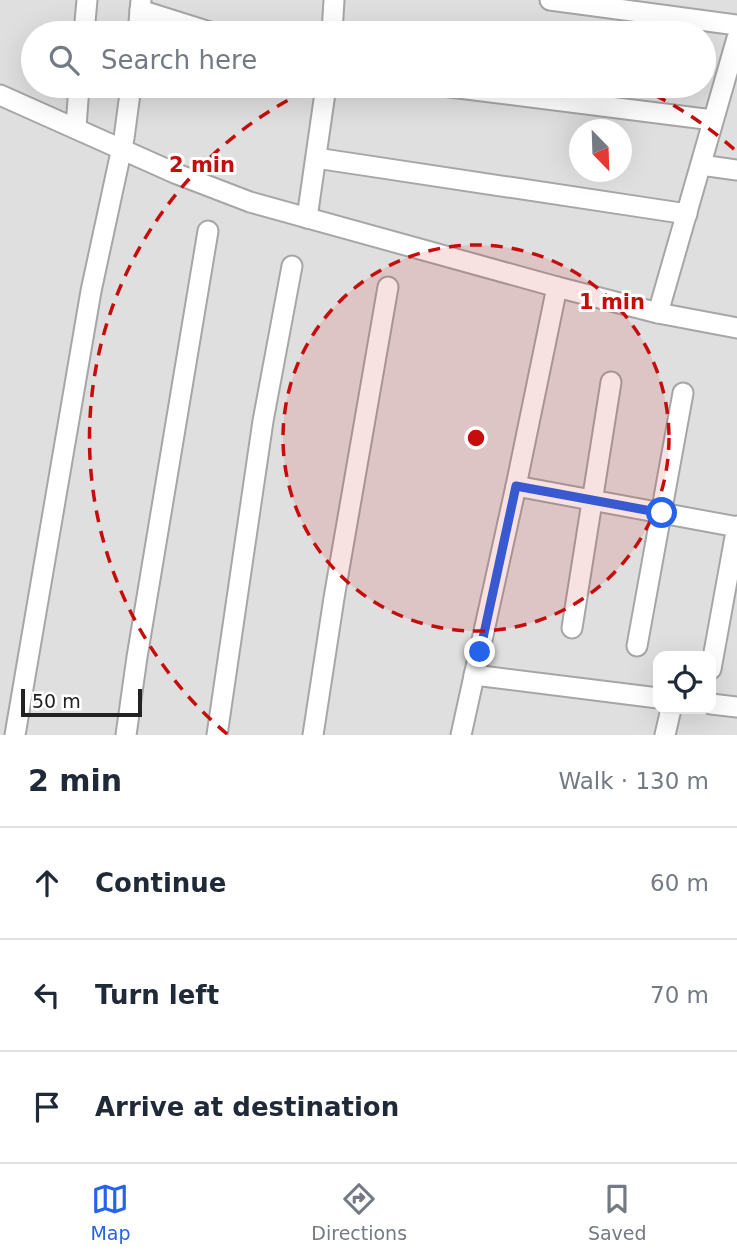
<!DOCTYPE html>
<meta charset="utf-8">
<style>
:root{--surface:#fff;--page:#f2f2f3;--text:#1f2937;--muted:#747a83;--line:#e0e1e3;--accent:#2563eb}
body{margin:0;font-family:"DejaVu Sans",sans-serif;background:var(--page);color:var(--text)}
.controls{position:absolute;right:21px;bottom:21px;display:grid;overflow:hidden;border-radius:14px;box-shadow:0 7px 28px #0002}
.controls button{width:63px;height:63px;display:grid;place-items:center;padding:0;border:0;border-bottom:2px solid var(--line);background:var(--surface);color:var(--text);font:35px sans-serif}
.compass{position:absolute;left:569px;top:119px;width:63px;height:63px;border-radius:50%;background:var(--surface);box-shadow:0 7px 28px #0002;rotate:157deg}
.scale{position:absolute;left:21px;bottom:18px;width:121px;box-sizing:border-box;padding-left:7px;border:4px solid #222;border-top:0;font-size:19px;line-height:24px;white-space:nowrap;color:#222;-webkit-text-stroke:5px #fff;paint-order:stroke}
.stop{position:absolute;width:21px;height:21px;margin:-16px;border:5px solid #2563eb;border-radius:50%;background:#fff}
.stop.end{background:#2563eb;border-color:#fff;box-shadow:0 2px 7px #0008}
.list{margin:0;padding:0;list-style:none}
h2{display:flex;justify-content:space-between;align-items:center;height:91px;margin:0;padding:0 28px;font-size:30px}
h2 small{font-size:23px;font-weight:400;color:var(--muted)}
.list li{display:grid;grid-template-columns:46px 1fr auto;gap:21px;align-items:center;box-sizing:border-box;height:112px;padding:0 28px;border-top:2px solid var(--line)}
.list b{display:block;font-size:26px;white-space:nowrap}
.list em{font-size:23px;font-style:normal;color:var(--muted)}
.icon{flex:none;width:38px;height:38px;fill:none;stroke:currentColor;stroke-width:2;stroke-linecap:round;stroke-linejoin:round}
.map{position:relative;flex:none;width:737px;height:735px;overflow:hidden}
.search{position:absolute;background:var(--surface);box-shadow:0 7px 28px #0002;left:21px;right:21px;top:21px;height:77px;display:flex;align-items:center;gap:18px;box-sizing:border-box;padding:0 24px;border-radius:38px;color:var(--muted);font-size:26px}
.sheet{height:427px;background:var(--surface)}
nav{display:flex;justify-content:space-around;align-items:center;box-sizing:border-box;height:98px;border-top:2px solid var(--line);background:var(--surface);font-size:19px;color:var(--muted)}
nav a{display:grid;justify-items:center;gap:4px}
nav .on{color:var(--accent)}
.map>svg:first-child{display:block}
.residential{fill:#e0dfdf;fill-rule:evenodd}
.lines{fill:none;stroke-linecap:round;stroke-linejoin:round}
.minor-casing{stroke:#a6a6a6;stroke-width:23}
.minor{stroke:#fff;stroke-width:19}
.route{stroke:#2563eb;stroke-width:9}
.ring{fill:none;stroke:#c70d0c;stroke-width:3.5;stroke-dasharray:12 9}
.centre{fill:#c70d0c;stroke:#fff;stroke-width:3.5}
.ring-label{font-size:21px;text-anchor:middle;font-weight:bold;fill:#c70d0c;stroke:#fff;stroke-width:6;stroke-linejoin:round;paint-order:stroke}
</style>
<div class="map">
<svg width="737" height="735" viewBox="0 0 737 735">
<rect width="100%" height="100%" fill="#f1efe9"/>
<path class="residential" d="M0,0H737V735H0ZM33,33H704V86H33ZM580,130H622V172H580ZM658,656H711V709H658Z"/>
<g class="lines">
<g class="minor-casing">
<g id="minor">
<path d="M550,0L737,25"/>
<path d="M140,10L213,33"/>
<path d="M84,33L87,0"/>
<path d="M138,33L141,0"/>
<path d="M332,33L334,0"/>
<path d="M442,86L713,120"/>
<path d="M0,95L177,174L250,202L557,287"/>
<path d="M76,127L79,86"/>
<path d="M316,158L687,214"/>
<path d="M701,165L737,170"/>
<path d="M307,218L326,86"/>
<path d="M658,313L737,38"/>
<path d="M516,486L737,527"/>
<path d="M572,628L611,382"/>
<path d="M637,646L683,393"/>
<path d="M711,669L737,526"/>
<path d="M474,675L658,698"/>
<path d="M711,704L737,707"/>
<path d="M15,735L91,291L124,138L131,86"/>
<path d="M126,735L137,657L208,231"/>
<path d="M217,735L263,421L292,266"/>
<path d="M313,735L334,598L388,287"/>
<path d="M461,735L516,486L557,287L658,313L737,328"/>
<path d="M665,735L671,709"/>
</g>
</g>
<use href="#minor" class="minor"/>
</g>
<g class="lines">
<path class="route" d="M480,652L516,486L662,513"/>
</g>
<circle cx="476" cy="438" r="193" fill="#c70d0c" fill-opacity=".12"/>
<g class="ring">
<circle cx="476" cy="438" r="193"/>
<path d="M227 734A387 387 0 0 1 316 86M636 86A387 387 0 0 1 735 150"/>
</g>
<circle cx="476" cy="438" r="10" class="centre"/>
<g class="ring-label">
<text x="202" y="172">2 min</text>
<text x="612" y="309">1 min</text>
</g>
</svg>
<div class="controls">
<button><svg class="icon" aria-label="locate" viewBox="0 0 24 24"><circle cx="12" cy="12" r="6"/><path d="M12 2v4M12 18v4M2 12h4M18 12h4"/></svg></button>
</div>
<svg class="compass" viewBox="-18 -18 36 36"><path d="M0-13l5 13h-10z" fill="#e53935"/><path d="M0 13l5-13h-10z" fill="#747a83"/></svg>
<div class="scale">50 m</div>
<div class="stop" style="left:662px;top:513px"></div>
<div class="stop end" style="left:480px;top:652px"></div>
<div class="search"><svg class="icon" aria-label="search" viewBox="0 0 24 24"><circle cx="10" cy="10" r="6"/><path d="M15 15l6 6"/></svg>Search here</div>
</div>
<section class="sheet">
<h2>2 min<small>Walk · 130 m</small></h2>
<ul class="list">
<li><svg class="icon" aria-label="ahead" viewBox="0 0 24 24"><path d="M12 20V5M6 11l6-6 6 6"/></svg><div><b>Continue</b></div><em>60 m</em></li>
<li><svg class="icon" aria-label="left" viewBox="0 0 24 24"><path d="M17 20v-9H6M10 6l-5 5 5 5"/></svg><div><b>Turn left</b></div><em>70 m</em></li>
<li><svg class="icon" aria-label="arrive" viewBox="0 0 24 24"><path d="M6 21V4h12l-3 4 3 4H6"/></svg><div><b>Arrive at destination</b></div></li>
</ul>
</section>
<nav>
<a class="on"><svg class="icon" aria-label="map" viewBox="0 0 24 24"><path d="M3 6l6-2 6 2 6-2v14l-6 2-6-2-6 2zM9 4v14M15 6v14"/></svg>Map</a>
<a><svg class="icon" aria-label="directions" viewBox="0 0 24 24"><path d="M12 3l9 9-9 9-9-9zM9 14v-3h6M13 9l2 2-2 2"/></svg>Directions</a>
<a><svg class="icon" aria-label="saved" viewBox="0 0 24 24"><path d="M7 4h10v16l-5-4-5 4z"/></svg>Saved</a>
</nav>
